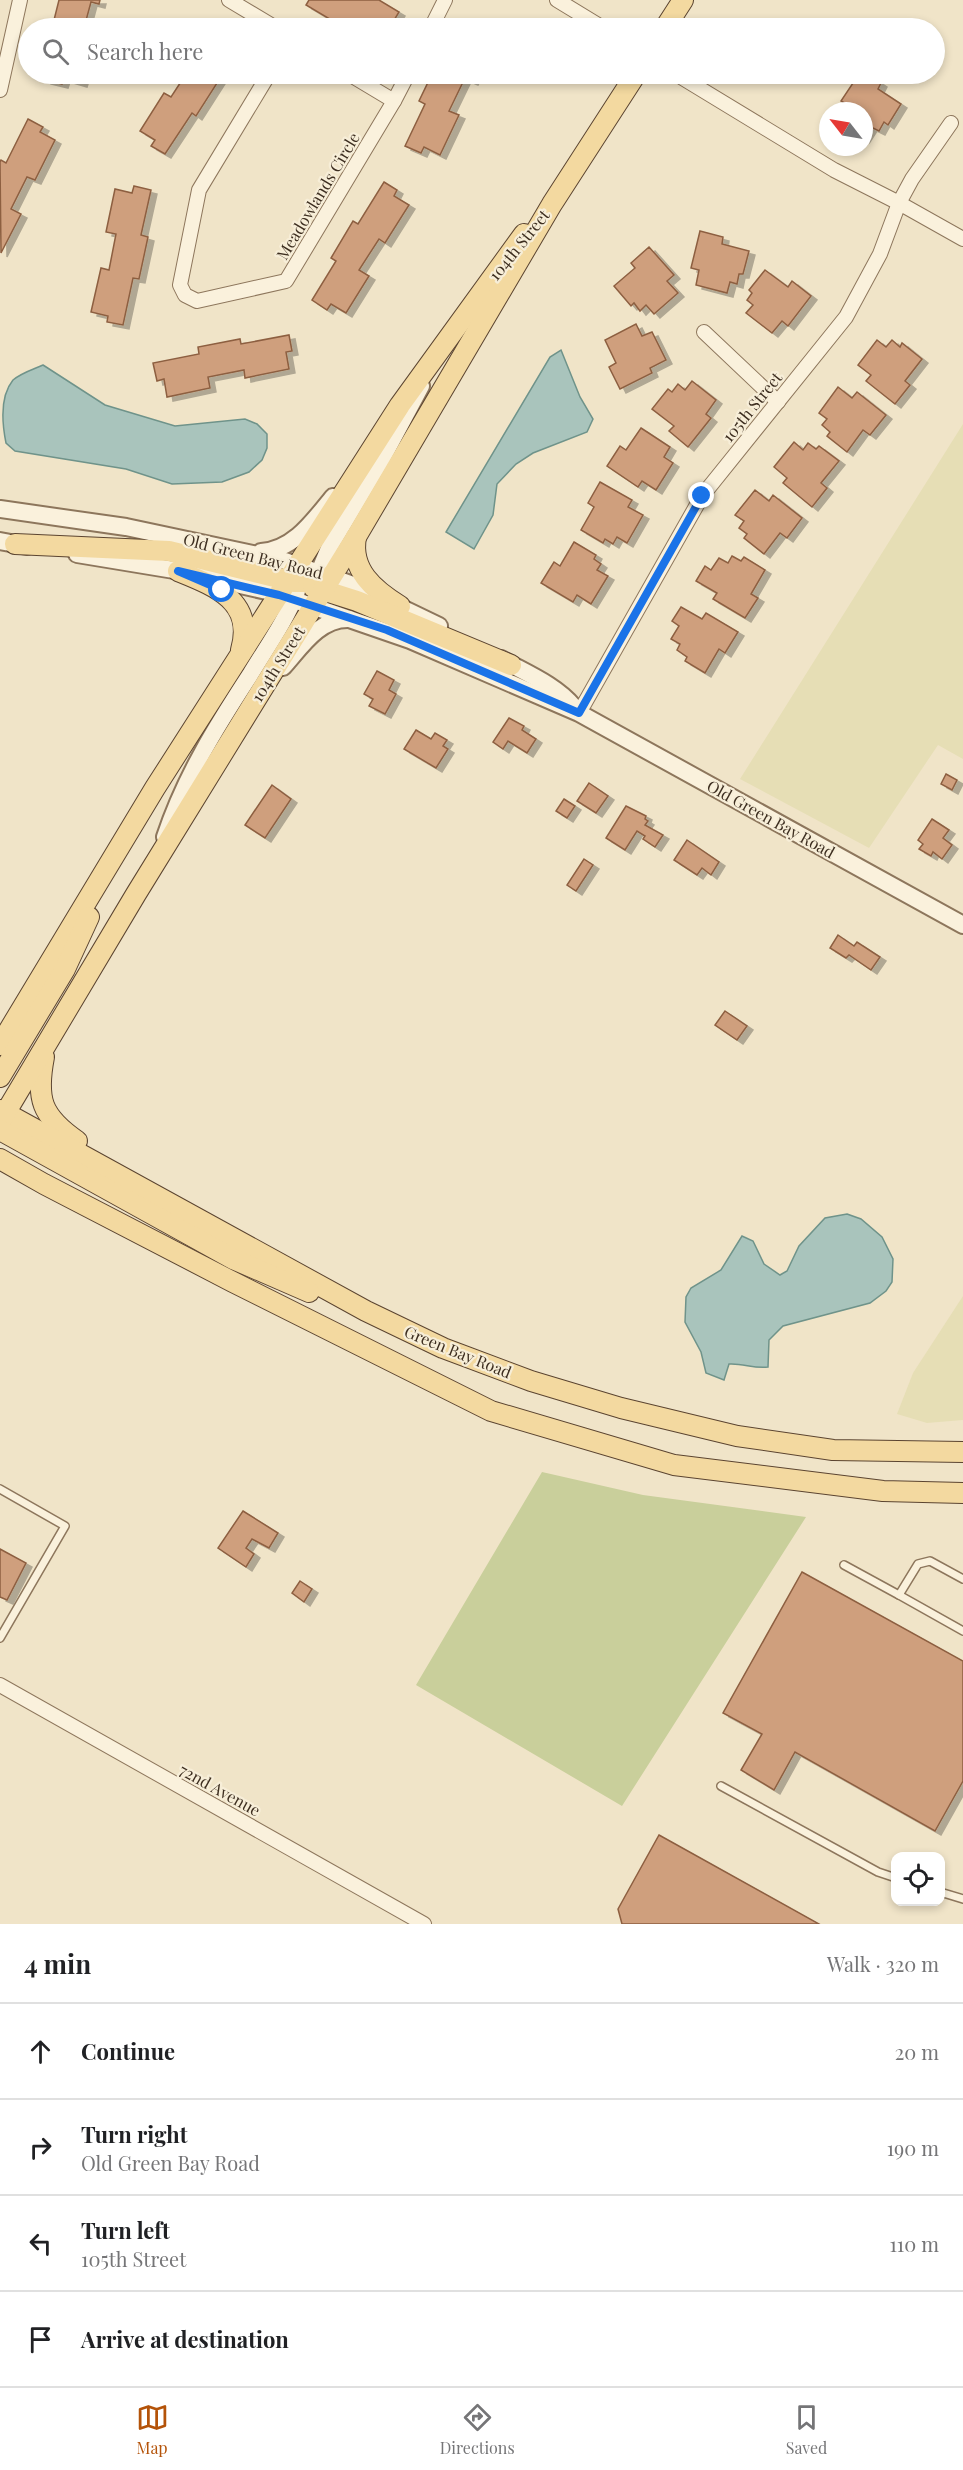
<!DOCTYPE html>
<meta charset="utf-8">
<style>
:root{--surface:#fff;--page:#f6f6f6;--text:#202124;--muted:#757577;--line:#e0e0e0;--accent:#b45309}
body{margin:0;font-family:"Playfair Display",serif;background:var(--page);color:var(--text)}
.controls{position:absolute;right:18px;bottom:18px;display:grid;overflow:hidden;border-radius:12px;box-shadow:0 3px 9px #0003}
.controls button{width:54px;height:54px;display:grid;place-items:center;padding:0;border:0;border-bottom:2px solid var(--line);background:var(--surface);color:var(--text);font:30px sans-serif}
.compass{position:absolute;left:819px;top:102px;width:54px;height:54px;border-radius:50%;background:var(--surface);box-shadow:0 3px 9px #0003;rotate:301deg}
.stop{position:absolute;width:18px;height:18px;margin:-14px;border:4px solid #1a73e8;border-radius:50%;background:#fff}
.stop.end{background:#1a73e8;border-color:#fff;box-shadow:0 2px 6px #0008}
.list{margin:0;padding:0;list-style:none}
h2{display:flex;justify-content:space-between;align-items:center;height:78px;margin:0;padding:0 24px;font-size:26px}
h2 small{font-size:20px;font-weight:400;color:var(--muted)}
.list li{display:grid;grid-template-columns:39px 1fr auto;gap:18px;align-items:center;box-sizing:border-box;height:96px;padding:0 24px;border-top:2px solid var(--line)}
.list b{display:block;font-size:22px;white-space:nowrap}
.list p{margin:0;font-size:20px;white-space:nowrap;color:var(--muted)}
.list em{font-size:20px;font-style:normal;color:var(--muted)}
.icon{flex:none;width:33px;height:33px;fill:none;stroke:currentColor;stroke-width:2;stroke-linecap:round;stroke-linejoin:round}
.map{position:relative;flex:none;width:963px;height:1924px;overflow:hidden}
.search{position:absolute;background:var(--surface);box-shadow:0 3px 9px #0003;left:18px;right:18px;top:18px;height:66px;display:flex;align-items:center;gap:15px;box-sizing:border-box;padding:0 21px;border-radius:33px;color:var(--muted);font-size:22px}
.sheet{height:462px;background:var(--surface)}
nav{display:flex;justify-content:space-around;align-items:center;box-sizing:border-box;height:84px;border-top:2px solid var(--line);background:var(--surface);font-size:16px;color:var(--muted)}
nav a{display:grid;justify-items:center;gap:3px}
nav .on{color:var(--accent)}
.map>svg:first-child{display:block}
.farmland{fill:#e6deb5}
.green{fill:#c9cf9b}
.water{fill:#a9c4bc;stroke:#6f938a;stroke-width:1.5}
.building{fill:#cf9f7d;stroke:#8d5f41;stroke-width:1.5;filter:url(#shadow)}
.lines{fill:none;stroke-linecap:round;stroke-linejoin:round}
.service-casing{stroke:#8d765c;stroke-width:10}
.minor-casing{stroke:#8d765c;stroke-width:16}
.tertiary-casing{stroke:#8d765c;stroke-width:20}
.primary-casing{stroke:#5b4430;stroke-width:22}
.service{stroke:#faf1dc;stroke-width:7}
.minor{stroke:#faf1dc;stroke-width:14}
.tertiary{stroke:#faf1dc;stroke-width:16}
.primary{stroke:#f3d9a0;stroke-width:20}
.route{stroke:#1a73e8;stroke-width:8}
.labels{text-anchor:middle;stroke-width:4.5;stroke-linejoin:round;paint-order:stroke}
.street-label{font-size:16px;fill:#3d2e20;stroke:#f7eed8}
</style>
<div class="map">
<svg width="963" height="1924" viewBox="0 0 963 1924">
<defs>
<filter id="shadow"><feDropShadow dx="6" dy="4" stdDeviation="0" flood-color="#0004"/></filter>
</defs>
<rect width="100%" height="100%" fill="#f0e4c8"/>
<g class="farmland">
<path d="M963,424V759L938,745L869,848L740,779Z"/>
<path d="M963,1296V1420L927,1423L897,1414L913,1373Z"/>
</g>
<path class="green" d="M542,1472L643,1495L806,1517L622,1806L416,1685Z"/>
<g class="water">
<path d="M561,350L580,397L593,419L587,432L533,453L516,464L497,484L493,515L474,549L446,532L550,357Z"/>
<path d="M43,365L105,405L175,426L245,419L257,424L267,434V448L262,460L249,472L222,482L172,484L126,469L15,451L6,443C2,423 0,396 13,380C21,373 34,369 43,365Z"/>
<path d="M847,1214L861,1219L882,1237L893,1259L892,1282L886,1291L870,1303L783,1326L769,1340L768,1367C754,1369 743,1363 729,1364L724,1380L706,1373L701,1352L685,1322L686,1297L691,1288L721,1270L742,1236L753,1241L764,1264L780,1275L787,1271L799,1246L825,1218Z"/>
</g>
<g class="building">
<path d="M59,0H100L99,4L91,2L84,28H52Z"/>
<path d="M309,0H379L399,12L390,27L391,28H357L346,22L343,27L306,5Z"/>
<path d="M47,74H84L81,83L64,78L62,84L45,80Z"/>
<path d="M186,74H216L214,76L219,80L196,116L192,113L165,154L151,146L155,140L140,131L164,93L171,97Z"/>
<path d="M432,74H476L472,81L465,78L449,111L459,115L440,155L424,147L421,153L405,146L425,104L419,101Z"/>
<path d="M859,74H867L881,83L878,89L901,104L888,125L884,122L879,131L871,127L864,138V111H844L848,105L841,101Z"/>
<path d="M28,119L43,127L40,132L55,140L35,180L27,177L11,209L21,214L1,253L0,162L1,160L6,163Z"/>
<path d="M384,182L397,190L394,196L409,205L385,243L379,239L359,270L369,276L346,313L331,304L327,310L312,300L336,261L331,258L353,221L358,224Z"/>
<path d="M134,186L151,190L141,235L148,237L139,279L133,278L123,325L107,322L108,316L91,312L101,268L109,270L116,234L106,232L115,189L132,193Z"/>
<path d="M700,231L723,237L722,244L749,251L743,274H739L737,284L730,282L727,293L696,285L699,270L691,268Z"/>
<path d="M649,247L674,275L667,281L678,293L654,314L646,305L640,311L634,303L631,306L614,286L635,268L631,263Z"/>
<path d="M765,270L788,287L792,281L811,296L788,326L782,321L772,333L746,313L753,305L747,300L752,293L749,290Z"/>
<path d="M636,324L642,336L652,332L666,360L650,368L652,373L620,389L609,367L616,363L605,340Z"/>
<path d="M289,335L292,351L286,352L289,369L245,378L244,370L208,377L210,388L167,397L164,379L157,381L153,363L199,354L198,347L240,339L241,344Z"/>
<path d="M877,340L886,347L892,340L900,347L902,343L922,359L905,381L910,385L895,404L866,381L871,375L858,365Z"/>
<path d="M692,381L716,400L706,414L711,418L688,447L669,431L674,426L652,409L668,389L672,392L678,384L685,390Z"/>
<path d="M838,387L852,398L857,392L886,415L870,435L863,430L847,452L827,436L830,432L822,425L827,419L819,413Z"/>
<path d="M641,428L670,447L664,457L673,463L656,490L642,481L638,487L607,466L620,446L626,450Z"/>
<path d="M794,442L803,450L808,443L816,449L819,446L839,461L821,483L827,488L812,507L783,483L787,478L774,467Z"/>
<path d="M600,482L632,500L628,507L643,515L627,543L617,537L613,544L605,539L603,543L581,530L594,507L588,503Z"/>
<path d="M755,490L769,501L773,495L802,518L787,538L780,533L764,554L744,538L747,534L739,528L744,521L735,515Z"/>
<path d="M574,542L596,555L594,559L601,564L597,570L608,576L591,604L577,595L573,602L541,583L554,562L560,566Z"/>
<path d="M732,556L741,561L744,557L765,570L751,594L758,598L745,618L713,599L717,593L696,581L705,566L711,570L719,558L728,563Z"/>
<path d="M681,607L702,619L706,613L738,632L725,653L719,649L705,673L685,661L687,657L677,650L680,644L671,639L679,626L672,621Z"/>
<path d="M377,671L394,680L389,690L396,694L385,714L369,706L373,699L364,694Z"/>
<path d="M509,718L524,726L522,730L536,739L527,753L508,741L503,749L493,742Z"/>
<path d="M416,730L431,739L435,733L447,740L443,746L448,749L436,768L404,749Z"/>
<path d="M946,774L957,780L952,790L941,784Z"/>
<path d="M589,783L608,796L596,813L577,801Z"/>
<path d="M272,785L291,799L265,838L245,825Z"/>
<path d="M564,799L575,806L567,818L556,811Z"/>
<path d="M626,806L646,816L645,819L648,821L645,825L663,835L655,847L643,839L645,836L637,831L625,850L606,838Z"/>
<path d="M932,819L949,830L943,838L952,845L942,859L933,852L931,856L919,849L923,844L918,840Z"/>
<path d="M687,840L719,862L711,875L702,868L697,875L674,860Z"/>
<path d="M584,859L593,865L576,891L567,885Z"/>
<path d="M838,935L854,946L857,942L880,957L871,970L849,955L846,958L830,948Z"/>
<path d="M725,1011L747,1026L737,1040L715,1025Z"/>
<path d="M243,1511L278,1533L269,1548L252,1539L246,1548L254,1554L246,1567L218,1548Z"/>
<path d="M0,1549L26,1563L7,1600L0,1597Z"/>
<path d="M802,1572L963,1661V1781L935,1831L795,1752L774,1790L741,1770L762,1734L723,1713Z"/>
<path d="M300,1581L312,1589L304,1602L292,1593Z"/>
<path d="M659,1835L819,1924H622L618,1909Z"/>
</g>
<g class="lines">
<g class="service-casing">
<g id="service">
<path d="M0,1489L65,1526L0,1638"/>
<path d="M844,1565L899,1595"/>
<path d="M963,1579L930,1561L918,1564L899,1595L963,1631"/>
<path d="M721,1786L878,1872L896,1878"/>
<path d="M940,1892L963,1899"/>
</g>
</g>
<g class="minor-casing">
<g id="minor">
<path d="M229,0L276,28"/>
<path d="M557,0L603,28"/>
<path d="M431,28L445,0"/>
<path d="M269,74L199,190L180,285L185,295L197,301L286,281L394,101L408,74"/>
<path d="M349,74L394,101"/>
<path d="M676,74L834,170L899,203L963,239"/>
<path d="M0,90L20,0"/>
<path d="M704,332L778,402"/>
<path d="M579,713L702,496L846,317L880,254L899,203L912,179L951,123"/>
<path d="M0,1685L424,1924"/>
</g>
</g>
<g class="tertiary-casing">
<g id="tertiary">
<path d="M0,509L126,527L285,561L356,586L439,626"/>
<path d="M0,541L27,546"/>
<path d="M261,552C294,550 314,520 333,497"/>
<path d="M77,554L174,570L271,592L410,640L579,713L963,925"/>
<path d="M315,582L329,548L382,459L421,386"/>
<path d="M501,659C526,673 556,685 574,707"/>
<path d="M283,667C301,647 319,618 349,619"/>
<path d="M165,837C185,777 216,727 250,675C266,648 286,621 297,591"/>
</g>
</g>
<g class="primary-casing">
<g id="primary">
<path d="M665,28L683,0"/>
<path d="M356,537C350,570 374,590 400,606"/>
<path d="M15,544L169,551L295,582H318L331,576"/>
<path d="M178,571C215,586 255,601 241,650"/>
<path d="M313,587L357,601L511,665"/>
<path d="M0,1045L155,788L400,405L524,234"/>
<path d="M44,1057C36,1099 41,1116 77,1141"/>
<path d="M0,1077L65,969L89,917"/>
<path d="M0,1110L366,1311L443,1348L531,1381L621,1408L737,1436L833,1450L963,1452"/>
<path d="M0,1122L136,894L356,537L552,204L636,74"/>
<path d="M0,1130L233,1259L309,1292"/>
<path d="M0,1159L44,1184L233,1282L491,1411L674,1465L883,1491L963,1493"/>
</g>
</g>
<use href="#service" class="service"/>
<use href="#minor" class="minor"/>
<use href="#tertiary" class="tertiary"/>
<use href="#primary" class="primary"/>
</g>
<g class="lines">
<path class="route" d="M222,590L178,571L279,595L387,630L579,713L702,496"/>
</g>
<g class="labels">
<g class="street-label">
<text transform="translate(318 196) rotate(-59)" y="6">Meadowlands Circle</text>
<text transform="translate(519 245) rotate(-51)" y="6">104th Street</text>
<text transform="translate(752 407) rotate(-51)" y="6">105th Street</text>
<text transform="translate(253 556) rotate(14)" y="6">Old Green Bay Road</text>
<text transform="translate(278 664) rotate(-58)" y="6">104th Street</text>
<text transform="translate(771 819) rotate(29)" y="6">Old Green Bay Road</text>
<text transform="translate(458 1352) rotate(22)" y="6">Green Bay Road</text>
<text transform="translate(220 1790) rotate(29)" y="6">72nd Avenue</text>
</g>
</g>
</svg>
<div class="controls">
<button><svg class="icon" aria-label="locate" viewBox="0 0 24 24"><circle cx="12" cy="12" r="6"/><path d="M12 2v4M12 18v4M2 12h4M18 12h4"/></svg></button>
</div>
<svg class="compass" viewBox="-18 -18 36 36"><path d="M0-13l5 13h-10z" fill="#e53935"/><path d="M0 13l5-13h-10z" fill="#757577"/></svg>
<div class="stop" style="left:222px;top:590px"></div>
<div class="stop end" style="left:702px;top:496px"></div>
<div class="search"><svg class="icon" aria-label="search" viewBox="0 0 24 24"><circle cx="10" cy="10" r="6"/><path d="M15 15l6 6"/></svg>Search here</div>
</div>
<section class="sheet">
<h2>4 min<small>Walk · 320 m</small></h2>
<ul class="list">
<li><svg class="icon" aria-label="ahead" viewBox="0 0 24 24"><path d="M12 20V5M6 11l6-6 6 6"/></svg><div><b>Continue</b></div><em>20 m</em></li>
<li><svg class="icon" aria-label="right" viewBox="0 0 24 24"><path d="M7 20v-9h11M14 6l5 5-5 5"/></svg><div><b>Turn right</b><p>Old Green Bay Road</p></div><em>190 m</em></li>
<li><svg class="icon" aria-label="left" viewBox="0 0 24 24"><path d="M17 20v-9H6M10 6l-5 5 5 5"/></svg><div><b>Turn left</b><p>105th Street</p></div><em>110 m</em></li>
<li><svg class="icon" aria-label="arrive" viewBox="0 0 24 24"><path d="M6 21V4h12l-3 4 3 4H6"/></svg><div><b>Arrive at destination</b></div></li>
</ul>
</section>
<nav>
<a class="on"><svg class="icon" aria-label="map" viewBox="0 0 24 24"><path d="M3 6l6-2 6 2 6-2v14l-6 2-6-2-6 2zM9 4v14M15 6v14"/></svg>Map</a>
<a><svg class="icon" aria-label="directions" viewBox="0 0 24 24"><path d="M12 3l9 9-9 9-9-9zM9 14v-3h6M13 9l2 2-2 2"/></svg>Directions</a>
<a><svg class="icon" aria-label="saved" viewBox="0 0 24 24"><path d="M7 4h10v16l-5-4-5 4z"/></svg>Saved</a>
</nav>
